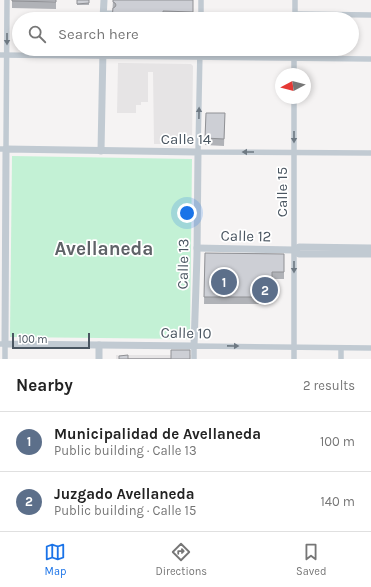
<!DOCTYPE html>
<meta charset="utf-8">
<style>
:root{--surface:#fff;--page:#f6f6f6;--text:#222;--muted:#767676;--line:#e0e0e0;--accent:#1a73e8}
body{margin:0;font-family:Karla,sans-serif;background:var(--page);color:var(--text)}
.compass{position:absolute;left:275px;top:68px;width:36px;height:36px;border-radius:50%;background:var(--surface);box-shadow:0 2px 6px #0003;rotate:263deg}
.scale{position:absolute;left:12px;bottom:10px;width:78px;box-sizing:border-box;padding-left:4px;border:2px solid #4a5661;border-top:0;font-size:11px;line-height:14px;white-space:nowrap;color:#4a5661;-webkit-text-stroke:3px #fff;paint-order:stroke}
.you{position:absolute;left:187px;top:213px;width:14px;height:14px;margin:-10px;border:3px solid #fff;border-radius:50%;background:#1a73e8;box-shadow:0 0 0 6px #1a73e833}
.badge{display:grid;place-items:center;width:26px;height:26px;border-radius:50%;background:var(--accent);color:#fff;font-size:13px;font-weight:700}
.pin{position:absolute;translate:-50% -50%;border:2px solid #fff;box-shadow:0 1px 4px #0006}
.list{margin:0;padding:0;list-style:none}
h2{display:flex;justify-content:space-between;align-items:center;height:52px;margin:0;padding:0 16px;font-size:17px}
h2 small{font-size:13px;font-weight:400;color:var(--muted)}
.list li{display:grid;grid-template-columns:26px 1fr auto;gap:12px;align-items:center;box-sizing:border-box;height:60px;padding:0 16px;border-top:1px solid var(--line)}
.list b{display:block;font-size:15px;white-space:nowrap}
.list p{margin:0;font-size:13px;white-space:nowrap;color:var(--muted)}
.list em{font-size:13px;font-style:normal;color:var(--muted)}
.icon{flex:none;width:22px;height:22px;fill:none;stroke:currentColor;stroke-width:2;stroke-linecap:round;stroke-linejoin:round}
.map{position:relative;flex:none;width:371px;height:359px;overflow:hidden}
.search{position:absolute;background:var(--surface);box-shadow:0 2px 6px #0003;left:12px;right:12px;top:12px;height:44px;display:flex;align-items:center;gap:10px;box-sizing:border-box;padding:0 14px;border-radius:22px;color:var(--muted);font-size:15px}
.sheet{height:172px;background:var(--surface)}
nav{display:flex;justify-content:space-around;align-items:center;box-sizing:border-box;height:56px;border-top:1px solid var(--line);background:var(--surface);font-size:11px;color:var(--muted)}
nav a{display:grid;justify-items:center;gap:2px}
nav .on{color:var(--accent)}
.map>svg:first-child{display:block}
.education{fill:#e6e4e5}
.green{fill:#c3f1d5}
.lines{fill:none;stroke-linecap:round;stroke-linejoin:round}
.service{stroke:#c1cad2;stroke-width:3}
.minor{stroke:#c1cad2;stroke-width:5.5}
.tertiary{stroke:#c1cad2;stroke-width:7}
.wall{fill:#b0b2b7}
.building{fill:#cdcfd5;stroke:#909195}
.oneway{fill:#6e7983}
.labels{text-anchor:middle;stroke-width:3.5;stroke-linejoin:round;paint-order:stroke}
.street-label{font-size:15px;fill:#4a5661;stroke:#fff}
.district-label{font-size:19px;font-weight:bold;fill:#5f6368;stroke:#fff}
</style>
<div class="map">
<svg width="371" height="359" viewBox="0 0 371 359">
<rect width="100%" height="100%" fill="#f5f3f3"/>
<g class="education">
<path d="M118,63L191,64L193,66L192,141L190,144H154L153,72H148V102H141V105H136V113H117Z"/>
<rect x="116" y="355" width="75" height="4"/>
</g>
<path class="green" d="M12,156L192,159L190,339L10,337Z"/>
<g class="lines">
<path class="service" d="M103,12H113"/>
<g class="minor">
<path d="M295,14L371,15"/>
<path d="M201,19V0"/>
<path d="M295,19V0"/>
<path d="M200,49L198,152L371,153"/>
<path d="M0,55L371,59"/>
<path d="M294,74V49"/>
<path d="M0,149H6L7,0"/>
<path d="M0,344H5V359"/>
<path d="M341,348V359"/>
<path d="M194,359V346L371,348"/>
<path d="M294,359V98"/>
</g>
<g class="tertiary">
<path d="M103,19L104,0"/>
<path d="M6,149L198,152L197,255L194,346L5,344Z"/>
<path d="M101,151L103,49"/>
<path d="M197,248L294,250L299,247L371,248"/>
<path d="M294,250L299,254H371"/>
<path d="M99,359V345"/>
</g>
</g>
<g class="wall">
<path d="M12,0H56V9L12,8Z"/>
<rect x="77" y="0" width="12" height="5"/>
<path d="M113,0H193V19L163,18L112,19Z"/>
<rect x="112" y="49" width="50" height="3"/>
<path d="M206,113H225L224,146L205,145Z"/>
<path d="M205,253L284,254V279H272V301H259V304H204Z"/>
</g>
<g class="building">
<path d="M12,0H56V2L12,1Z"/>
<path d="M77,0H89V3L77,4Z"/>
<path d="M113,0H193V12L163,11V19H112L113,8L115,7L116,5L115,3L113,2Z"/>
<path d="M206,113H225L224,139L205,138Z"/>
<path d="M205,253L284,254V272H272V295L259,294V297H204Z"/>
<path d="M171,350H190V359H119V356L128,355V359H171Z"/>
</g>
<defs><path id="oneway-solid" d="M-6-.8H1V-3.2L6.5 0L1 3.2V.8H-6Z"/></defs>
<g class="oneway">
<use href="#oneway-solid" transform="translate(7 39) rotate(90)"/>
<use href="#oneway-solid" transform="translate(199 113) rotate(-89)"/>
<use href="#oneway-solid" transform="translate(294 137) rotate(90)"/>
<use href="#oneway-solid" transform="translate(248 152) rotate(-180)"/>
<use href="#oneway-solid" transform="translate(294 267) rotate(90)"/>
<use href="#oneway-solid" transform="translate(233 346) rotate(1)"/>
</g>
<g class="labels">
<g class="street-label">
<text x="186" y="144">Calle 14</text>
<text transform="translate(282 192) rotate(-90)" y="5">Calle 15</text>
<text transform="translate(246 236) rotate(1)" y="5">Calle 12</text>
<text transform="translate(183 264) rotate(-89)" y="5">Calle 13</text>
<text transform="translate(186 333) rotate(1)" y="5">Calle 10</text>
</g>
<g class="district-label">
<text x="104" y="255">Avellaneda</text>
</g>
</g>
</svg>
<svg class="compass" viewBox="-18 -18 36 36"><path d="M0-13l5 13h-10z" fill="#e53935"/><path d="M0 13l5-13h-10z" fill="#767676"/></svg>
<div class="scale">100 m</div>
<div class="you"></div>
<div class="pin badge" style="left:224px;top:282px;background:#5c6f8a">1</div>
<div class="pin badge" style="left:265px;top:290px;background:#5c6f8a">2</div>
<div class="search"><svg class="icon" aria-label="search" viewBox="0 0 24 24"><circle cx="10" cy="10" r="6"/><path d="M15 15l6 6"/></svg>Search here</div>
</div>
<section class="sheet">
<h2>Nearby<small>2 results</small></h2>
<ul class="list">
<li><span class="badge" style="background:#5c6f8a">1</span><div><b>Municipalidad de Avellaneda</b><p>Public building · Calle 13</p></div><em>100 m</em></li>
<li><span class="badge" style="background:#5c6f8a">2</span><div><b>Juzgado Avellaneda</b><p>Public building · Calle 15</p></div><em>140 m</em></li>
</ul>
</section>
<nav>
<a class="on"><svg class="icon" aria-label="map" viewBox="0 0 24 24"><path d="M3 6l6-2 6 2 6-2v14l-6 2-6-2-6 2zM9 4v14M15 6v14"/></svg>Map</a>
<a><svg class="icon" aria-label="directions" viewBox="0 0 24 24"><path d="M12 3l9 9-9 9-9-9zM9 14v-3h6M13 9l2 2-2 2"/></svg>Directions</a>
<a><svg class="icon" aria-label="saved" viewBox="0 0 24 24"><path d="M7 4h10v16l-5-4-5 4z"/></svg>Saved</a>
</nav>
